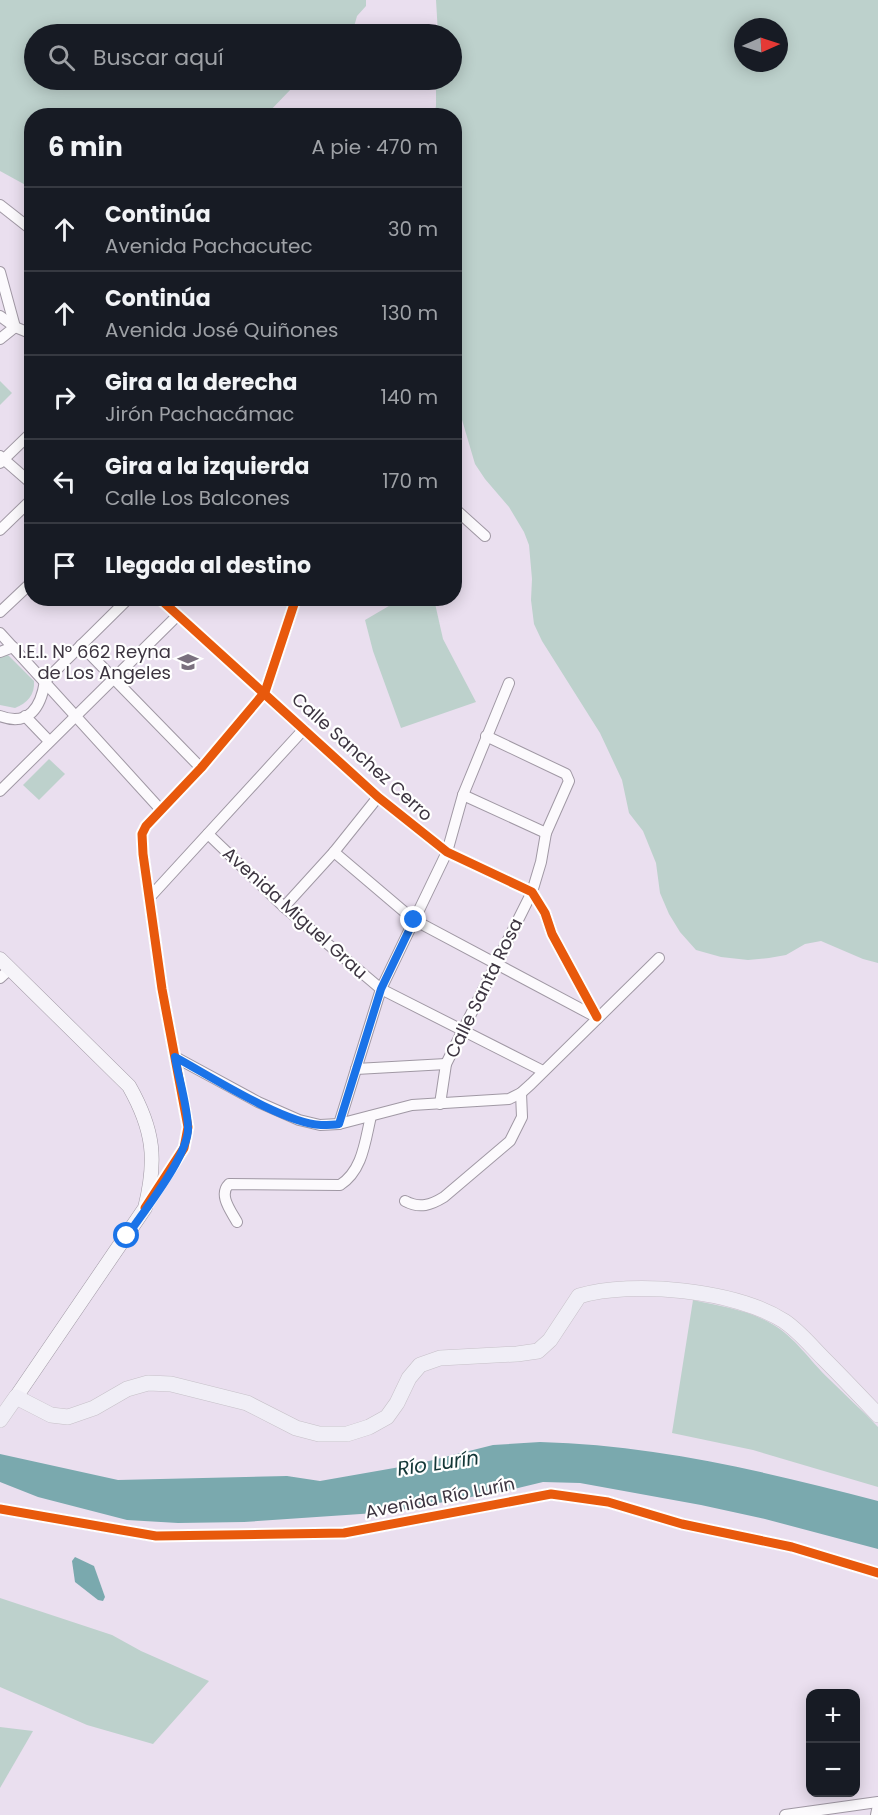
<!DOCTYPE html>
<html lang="es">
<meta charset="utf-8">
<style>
:root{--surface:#171b24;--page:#242831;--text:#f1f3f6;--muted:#9ea1a6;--line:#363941}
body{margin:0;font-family:Poppins,sans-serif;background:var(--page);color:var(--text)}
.controls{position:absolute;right:18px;bottom:18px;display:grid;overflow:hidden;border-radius:12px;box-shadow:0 3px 15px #0003}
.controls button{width:54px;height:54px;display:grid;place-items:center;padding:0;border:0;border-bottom:2px solid var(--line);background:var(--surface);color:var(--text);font:30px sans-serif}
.compass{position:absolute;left:734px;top:18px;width:54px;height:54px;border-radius:50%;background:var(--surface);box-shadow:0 3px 15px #0003;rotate:87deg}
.stop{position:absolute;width:18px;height:18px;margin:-14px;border:4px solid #1a73e8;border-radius:50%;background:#fff}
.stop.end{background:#1a73e8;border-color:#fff;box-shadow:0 2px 6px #0008}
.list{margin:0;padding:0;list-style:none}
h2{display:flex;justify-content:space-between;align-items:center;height:78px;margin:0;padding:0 24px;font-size:26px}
h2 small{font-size:20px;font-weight:400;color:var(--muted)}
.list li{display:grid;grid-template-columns:39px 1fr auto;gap:18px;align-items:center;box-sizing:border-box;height:84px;padding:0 24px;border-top:2px solid var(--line)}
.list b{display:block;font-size:22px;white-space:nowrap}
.list p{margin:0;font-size:20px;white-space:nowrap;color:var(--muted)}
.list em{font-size:20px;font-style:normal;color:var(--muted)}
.icon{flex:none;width:33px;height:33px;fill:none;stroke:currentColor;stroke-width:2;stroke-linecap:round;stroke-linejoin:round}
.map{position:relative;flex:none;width:878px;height:1815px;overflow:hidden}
.search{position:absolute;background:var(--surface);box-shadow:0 3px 15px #0003;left:24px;top:24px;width:438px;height:66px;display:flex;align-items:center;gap:15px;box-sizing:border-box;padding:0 21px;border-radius:33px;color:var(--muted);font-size:22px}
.panel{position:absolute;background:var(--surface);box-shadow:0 3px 15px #0003;left:24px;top:108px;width:438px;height:498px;border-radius:24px}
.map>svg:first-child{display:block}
.green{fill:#bdd1cc;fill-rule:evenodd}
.water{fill:#7aa9ae}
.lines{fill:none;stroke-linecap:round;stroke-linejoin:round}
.street-casing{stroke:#a098a4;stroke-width:12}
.secondary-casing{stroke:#a098a4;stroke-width:15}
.primary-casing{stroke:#c6c0c8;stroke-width:16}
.street{stroke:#fcfafd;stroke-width:10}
.secondary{stroke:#f6f4f9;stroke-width:14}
.primary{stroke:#f0eef6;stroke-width:15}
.cycleway-casing{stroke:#fff;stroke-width:13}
.cycleway{stroke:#e8590c;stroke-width:9}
.route{stroke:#1a73e8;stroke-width:8}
.labels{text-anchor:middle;stroke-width:4.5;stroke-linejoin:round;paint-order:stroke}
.poi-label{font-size:18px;fill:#3d3541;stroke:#fff;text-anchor:end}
.street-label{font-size:18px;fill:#3d3541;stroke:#fff}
.water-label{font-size:20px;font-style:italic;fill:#133737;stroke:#fff}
</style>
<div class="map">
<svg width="878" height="1815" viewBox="0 0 878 1815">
<rect width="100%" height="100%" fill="#eadfef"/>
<g class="green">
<path d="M0,0H366V6L357,16L352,34H34V80H294L292,88L266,115L32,116L31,188L0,171Z"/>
<path d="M436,0H878V963L863,959L821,941L805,944L786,955L769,958L748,960L721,957L696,950L680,932L669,914L660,893L656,863L643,831L629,813L622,780L600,733L542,641L534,624L531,600L532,579L529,545L524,532L509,507L485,479L475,464L460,413L455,405L454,116L434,115L436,106V80H452V34H438ZM743,27H779V63H743Z"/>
<path d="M0,381L12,393L0,405Z"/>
<path d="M417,598L434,599L443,639L476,702L401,728L373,651L365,620L394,603Z"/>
<path d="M8,655L34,681C35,695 27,703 15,708L0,705V656Z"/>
<path d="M49,759L65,774L39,800L23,785Z"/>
<path d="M693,1300C719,1306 749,1310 772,1324C795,1337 810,1361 829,1379C845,1395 862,1410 878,1427V1487L753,1450L672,1433Z"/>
<path d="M0,1598L112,1635L141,1651L209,1681L153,1744L87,1725L0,1687Z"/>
<path d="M0,1727L33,1731L0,1788Z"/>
</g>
<g class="water">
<path d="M540,1442C656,1445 767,1472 878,1501V1549L765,1519L701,1505L580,1483L543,1482L514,1489L390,1512L244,1522L178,1523L127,1520L38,1497L0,1482V1454L118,1480L287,1476L320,1481L417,1464L493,1445Z"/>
<path d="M75,1557L94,1566L105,1597L103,1601L98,1600L75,1582L72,1561Z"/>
</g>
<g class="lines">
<g class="street-casing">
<g id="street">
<path d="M0,205L32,230"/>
<path d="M0,272L15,327L0,339"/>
<path d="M0,316L15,327L32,334"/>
<path d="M0,456L32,484"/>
<path d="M0,463L32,432"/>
<path d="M454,508L485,536"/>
<path d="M0,530L32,499"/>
<path d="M159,598L378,797L447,852L532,892L545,913L552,934L597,1017"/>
<path d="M0,612L32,582"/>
<path d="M0,633L161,810"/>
<path d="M81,645L201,768"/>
<path d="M0,652L13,647"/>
<path d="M0,716C29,727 41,707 45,681L129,598"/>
<path d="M25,716L49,741"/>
<path d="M0,791L178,615"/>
<path d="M463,795L546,833"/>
<path d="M208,834L284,907L381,989L543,1071"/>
<path d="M334,852L414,920L596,1017"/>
<path d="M150,897L304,729"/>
<path d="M284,907L334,852L378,797"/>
<path d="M0,978L10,969"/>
<path d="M175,1057L258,1102L299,1120L320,1125L339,1124L412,1105L509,1099L521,1093L531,1084L659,958"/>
<path d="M356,1069L446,1064"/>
<path d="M440,1104L446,1064L532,892L541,862L546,833L569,781L566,774L486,736"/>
<path d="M339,1124L381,989L447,852L463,795L509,683"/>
<path d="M405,1201C420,1209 431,1205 444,1197L510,1141L522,1117L521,1093"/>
<path d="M147,1205L184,1148L188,1127L162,989L143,854L142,834L146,826L201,768L265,692L296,598"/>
<path d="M237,1222C231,1211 218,1195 229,1184L340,1185C363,1170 365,1141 371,1116"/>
<path d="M0,1509L156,1536L344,1533L551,1494L608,1502L682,1524L792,1547L878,1573"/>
<path d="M785,1815L878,1802"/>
<path d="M876,1815L878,1805"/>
</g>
</g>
<g class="secondary-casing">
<path id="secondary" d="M0,959L129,1086C154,1130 157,1160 145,1208L16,1397"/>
</g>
<g class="primary-casing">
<path id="primary" d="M0,1420L16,1397L51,1415L68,1417L94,1408L127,1389L148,1383L171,1384L247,1403L296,1428L319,1434H347L369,1427L387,1417L397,1403L409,1378L420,1365L440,1358L517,1354L538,1351L550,1340L579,1296C633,1280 735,1290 784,1321C799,1331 811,1346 824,1359C842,1377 860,1396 878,1415"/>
</g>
<use href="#street" class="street"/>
<use href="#secondary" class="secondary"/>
<use href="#primary" class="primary"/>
<g class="cycleway-casing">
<g id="cycleway">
<path d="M159,598L378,797L447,852L532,892L545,913L552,934L597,1017"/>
<path d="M145,1208L184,1148L188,1127L162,989L143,854L142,834L146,826L201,768L265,692L296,598"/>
<path d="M0,1509L156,1536L344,1533L551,1494L608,1502L682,1524L792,1547L878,1573"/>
</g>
</g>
<use href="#cycleway" class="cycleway"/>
</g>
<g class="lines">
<path class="route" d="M127,1236C143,1212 190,1154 188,1127C187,1104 179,1080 175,1057C210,1076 283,1123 321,1125C327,1125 333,1125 339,1124L381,989L414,920"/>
</g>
<defs>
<g id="school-bare" transform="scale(1.62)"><path d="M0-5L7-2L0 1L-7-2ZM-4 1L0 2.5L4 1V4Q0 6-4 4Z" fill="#7a707e" stroke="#fff" stroke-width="2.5" paint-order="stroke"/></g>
</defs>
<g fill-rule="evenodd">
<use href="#school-bare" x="188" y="662"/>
</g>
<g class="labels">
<g class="poi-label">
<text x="171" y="658">I.E.I. N° 662 Reyna<tspan x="171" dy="21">de Los Angeles</tspan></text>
</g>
<g class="street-label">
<text transform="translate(362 757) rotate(42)" y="6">Calle Sanchez Cerro</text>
<text transform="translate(295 913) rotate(42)" y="6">Avenida Miguel Grau</text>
<text transform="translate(484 988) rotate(-64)" y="6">Calle Santa Rosa</text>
<text transform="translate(440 1498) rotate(-11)" y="6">Avenida Río Lurín</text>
</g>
<g class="water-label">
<text transform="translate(438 1463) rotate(-8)" y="7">Río Lurín</text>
</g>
</g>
</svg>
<div class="controls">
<button>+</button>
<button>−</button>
</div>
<svg class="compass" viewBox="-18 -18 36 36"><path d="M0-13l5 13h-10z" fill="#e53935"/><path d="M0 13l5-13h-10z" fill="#9ea1a6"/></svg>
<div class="stop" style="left:127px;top:1236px"></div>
<div class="stop end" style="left:414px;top:920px"></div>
<div class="search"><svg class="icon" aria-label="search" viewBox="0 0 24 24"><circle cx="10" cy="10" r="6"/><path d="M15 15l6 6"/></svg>Buscar aquí</div>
<section class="panel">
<h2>6 min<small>A pie · 470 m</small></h2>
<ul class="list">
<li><svg class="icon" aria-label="ahead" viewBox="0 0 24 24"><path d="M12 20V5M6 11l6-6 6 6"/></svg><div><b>Continúa</b><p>Avenida Pachacutec</p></div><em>30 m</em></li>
<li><svg class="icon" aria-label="ahead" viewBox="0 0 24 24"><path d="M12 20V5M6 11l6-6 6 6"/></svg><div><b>Continúa</b><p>Avenida José Quiñones</p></div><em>130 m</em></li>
<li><svg class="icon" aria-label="right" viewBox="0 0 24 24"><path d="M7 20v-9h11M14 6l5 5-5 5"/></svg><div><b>Gira a la derecha</b><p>Jirón Pachacámac</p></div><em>140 m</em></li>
<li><svg class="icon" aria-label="left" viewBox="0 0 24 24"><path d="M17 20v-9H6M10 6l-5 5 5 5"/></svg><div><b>Gira a la izquierda</b><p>Calle Los Balcones</p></div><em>170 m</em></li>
<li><svg class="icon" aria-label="arrive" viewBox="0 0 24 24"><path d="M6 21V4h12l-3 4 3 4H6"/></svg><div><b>Llegada al destino</b></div></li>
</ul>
</section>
</div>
